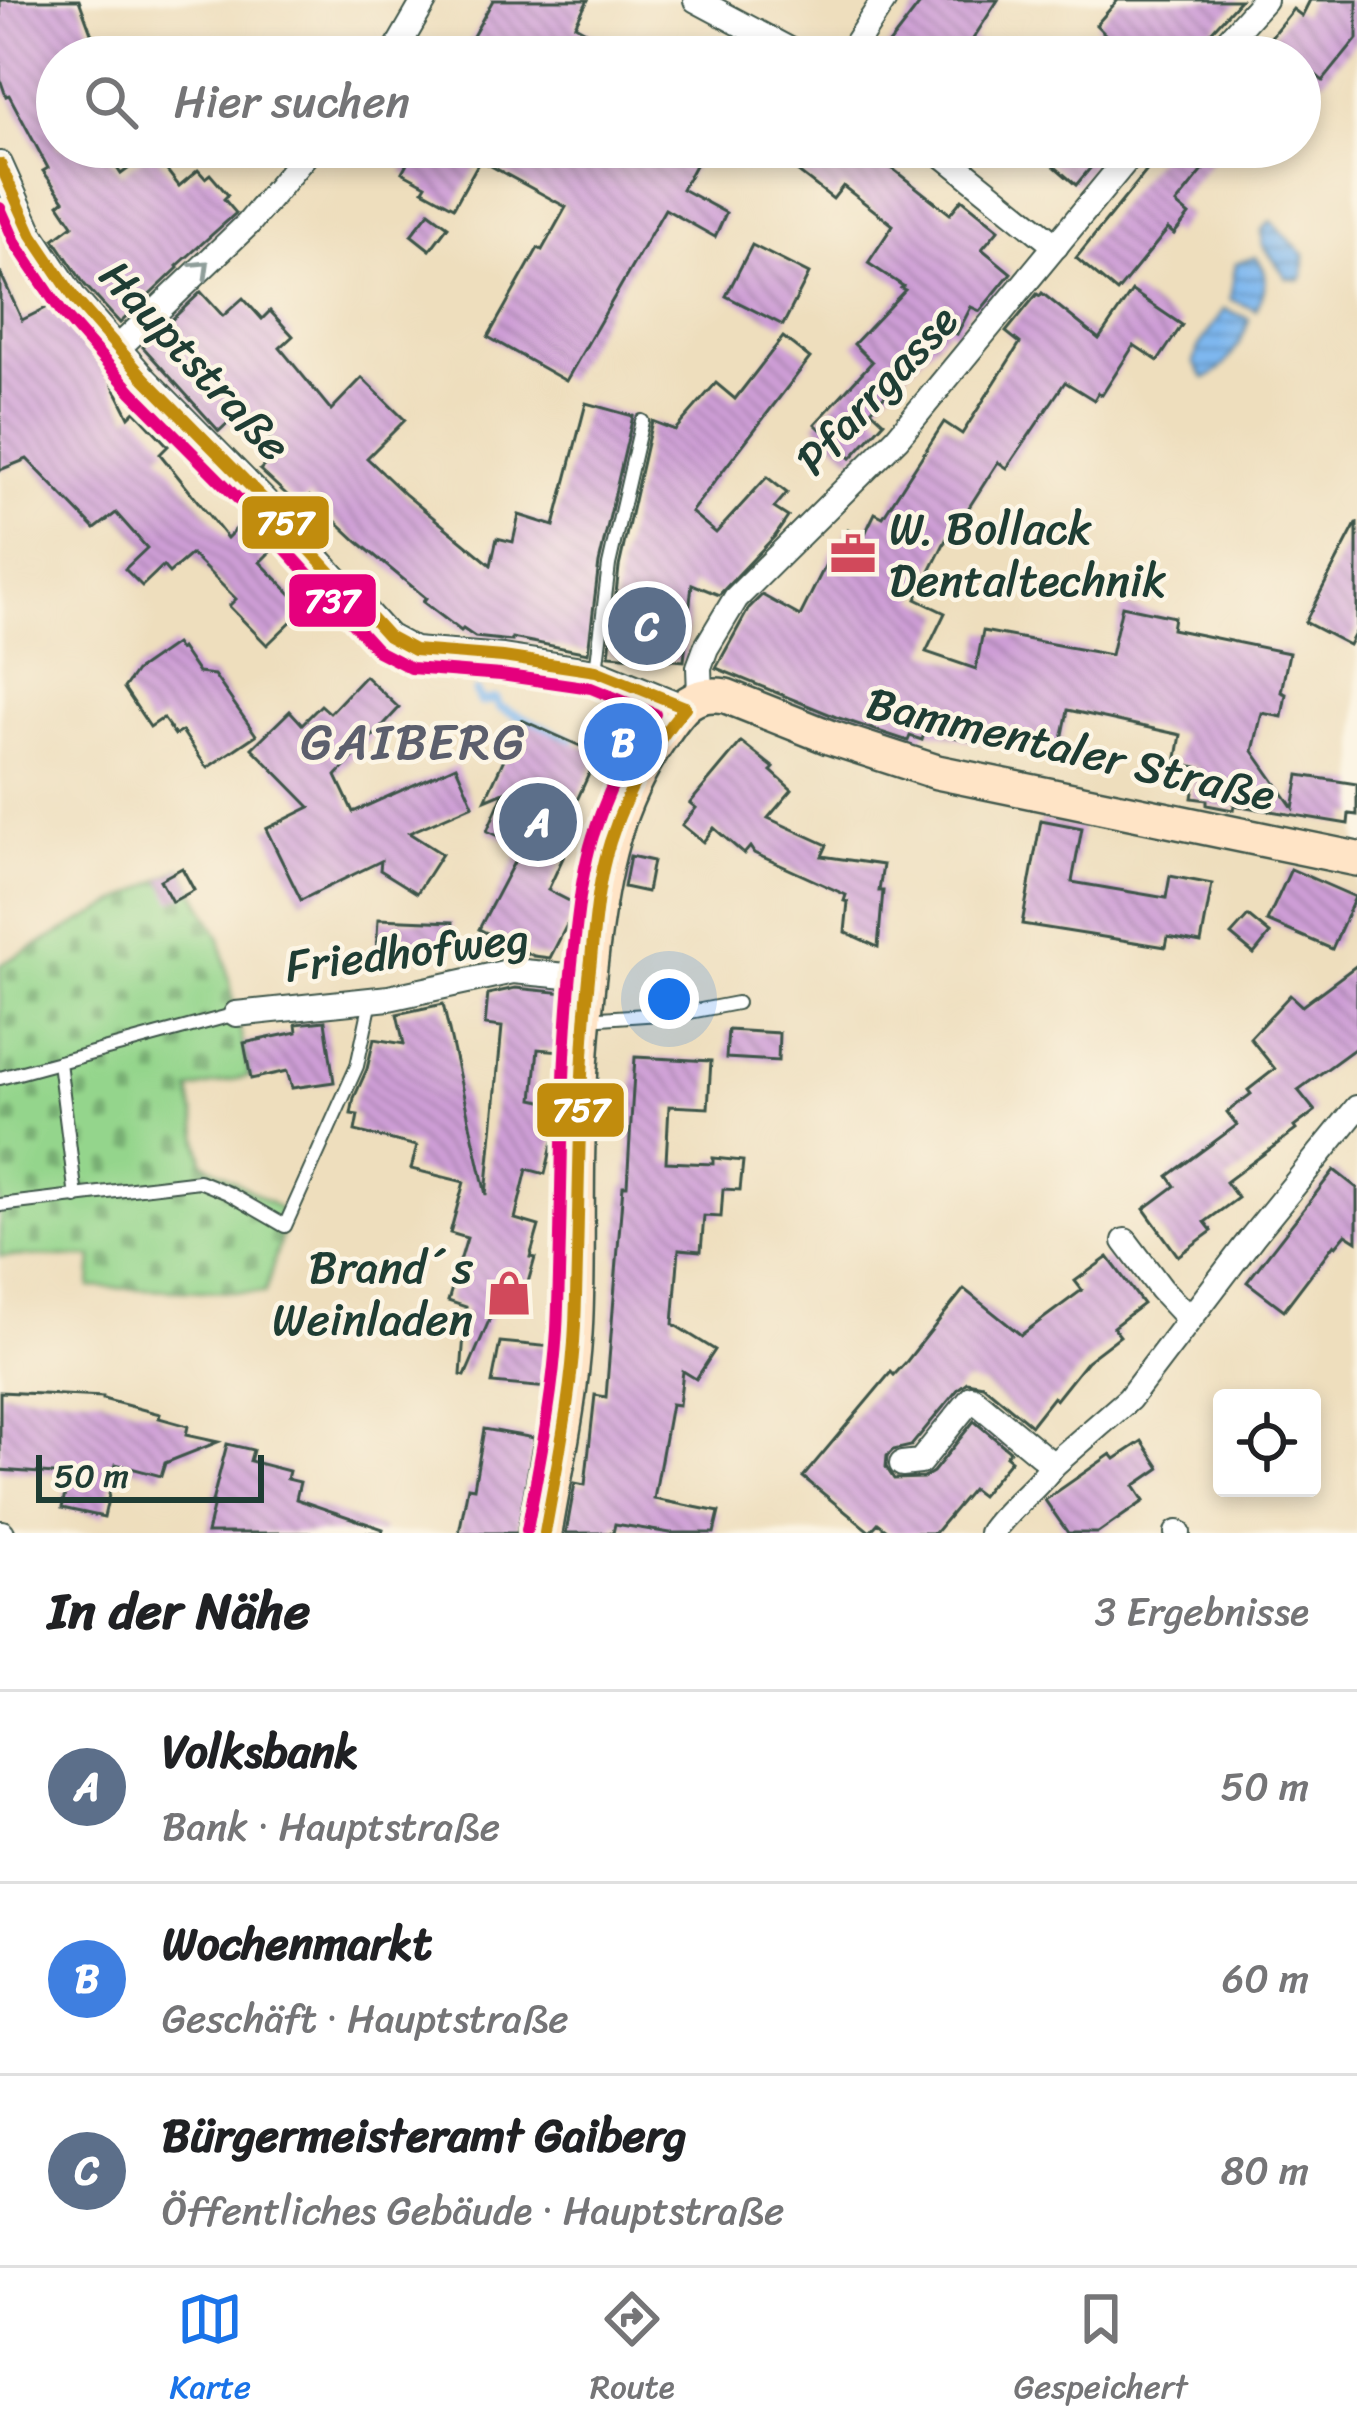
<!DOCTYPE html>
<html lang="de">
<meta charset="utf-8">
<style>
:root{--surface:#fff;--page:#f6f6f6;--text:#202124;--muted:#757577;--line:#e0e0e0;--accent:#1a73e8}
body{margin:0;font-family:Sriracha,sans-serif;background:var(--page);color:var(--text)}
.controls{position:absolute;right:36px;bottom:36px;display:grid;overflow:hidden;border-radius:12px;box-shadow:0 6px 18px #0003}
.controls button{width:108px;height:108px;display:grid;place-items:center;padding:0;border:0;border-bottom:3px solid var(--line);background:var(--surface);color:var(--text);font:60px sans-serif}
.scale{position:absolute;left:36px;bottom:30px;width:228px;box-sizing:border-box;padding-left:12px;border:6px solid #1f3d34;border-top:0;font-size:33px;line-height:42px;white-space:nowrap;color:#1f3d34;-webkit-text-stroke:9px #fcf5e5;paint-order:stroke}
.you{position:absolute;left:669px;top:999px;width:42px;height:42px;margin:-30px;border:9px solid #fff;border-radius:50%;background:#1a73e8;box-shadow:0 0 0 18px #1a73e833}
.badge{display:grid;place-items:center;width:78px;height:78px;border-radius:50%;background:var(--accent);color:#fff;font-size:39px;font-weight:700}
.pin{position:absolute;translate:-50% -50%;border:6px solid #fff;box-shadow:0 3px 12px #0006}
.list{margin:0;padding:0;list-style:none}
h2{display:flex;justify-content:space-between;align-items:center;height:156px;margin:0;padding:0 48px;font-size:51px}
h2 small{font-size:39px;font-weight:400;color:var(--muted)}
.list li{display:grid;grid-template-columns:78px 1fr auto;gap:36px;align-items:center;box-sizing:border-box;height:192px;padding:0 48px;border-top:3px solid var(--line)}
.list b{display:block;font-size:45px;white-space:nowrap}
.list p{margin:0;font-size:39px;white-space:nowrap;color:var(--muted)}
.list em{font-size:39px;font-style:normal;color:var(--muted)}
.icon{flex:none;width:66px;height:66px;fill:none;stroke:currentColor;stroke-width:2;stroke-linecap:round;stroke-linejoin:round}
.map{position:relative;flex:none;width:1357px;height:1533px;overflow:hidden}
.search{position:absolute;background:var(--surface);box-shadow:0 6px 18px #0003;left:36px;right:36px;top:36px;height:132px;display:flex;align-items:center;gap:30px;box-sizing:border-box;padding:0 42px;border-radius:66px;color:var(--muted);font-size:45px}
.sheet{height:732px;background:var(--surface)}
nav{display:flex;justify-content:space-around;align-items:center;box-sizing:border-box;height:168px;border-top:3px solid var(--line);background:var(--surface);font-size:33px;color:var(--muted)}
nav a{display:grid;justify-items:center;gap:6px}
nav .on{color:var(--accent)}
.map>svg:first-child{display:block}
.cemetery{fill:url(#cemetery-stones);stroke:#5a8960;stroke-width:3}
.water{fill:url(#water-rules);stroke:#4e7a92;stroke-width:3}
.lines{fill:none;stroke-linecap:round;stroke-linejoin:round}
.stream{stroke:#7eb7ef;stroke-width:9}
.building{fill:url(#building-back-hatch)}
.service-casing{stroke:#3e5549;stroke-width:16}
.minor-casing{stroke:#3e5549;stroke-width:28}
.secondary-casing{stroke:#3e5549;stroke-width:38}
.service{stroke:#fff;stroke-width:12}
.minor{stroke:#fff;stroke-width:24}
.secondary{stroke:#ffe4c6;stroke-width:33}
.bus-1-casing{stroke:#fcf5e5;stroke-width:21}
.bus-2-casing{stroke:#fcf5e5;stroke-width:21}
.bus-1{stroke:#c18c0d;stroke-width:12}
.bus-2{stroke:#e5007d;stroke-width:12}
.oneway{stroke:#8f9e9a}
.labels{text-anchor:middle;stroke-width:9;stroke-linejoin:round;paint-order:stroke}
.street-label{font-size:45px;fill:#1f3d34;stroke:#fcf5e5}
.poi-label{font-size:45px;fill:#1f3d34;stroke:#fcf5e5;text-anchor:start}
.quarter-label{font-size:51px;letter-spacing:3px;fill:#5c5f6d;stroke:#fcf5e5}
.line-badge{stroke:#fcf5e5;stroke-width:4.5}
.badge-label{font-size:33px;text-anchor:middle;font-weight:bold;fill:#fff}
</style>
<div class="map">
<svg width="1357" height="1533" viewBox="0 0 1357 1533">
<defs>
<pattern id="cemetery-stones" width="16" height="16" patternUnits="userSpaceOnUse" patternTransform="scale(3)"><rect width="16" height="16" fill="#94d58c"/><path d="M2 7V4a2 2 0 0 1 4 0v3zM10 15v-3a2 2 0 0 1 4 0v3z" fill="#78ae73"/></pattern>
<pattern id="water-rules" width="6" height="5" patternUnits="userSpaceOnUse" patternTransform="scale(3)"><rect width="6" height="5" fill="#7eb7ef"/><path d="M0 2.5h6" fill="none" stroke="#6796c2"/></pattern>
<pattern id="building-back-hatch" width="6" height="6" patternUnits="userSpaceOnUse" patternTransform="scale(3)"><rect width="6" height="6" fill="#ce9ed6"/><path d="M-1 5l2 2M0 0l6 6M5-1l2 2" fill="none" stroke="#a782ae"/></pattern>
</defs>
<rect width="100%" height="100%" fill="#fcf5e5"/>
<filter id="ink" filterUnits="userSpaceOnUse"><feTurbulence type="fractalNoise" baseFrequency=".00833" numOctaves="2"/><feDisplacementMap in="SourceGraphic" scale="24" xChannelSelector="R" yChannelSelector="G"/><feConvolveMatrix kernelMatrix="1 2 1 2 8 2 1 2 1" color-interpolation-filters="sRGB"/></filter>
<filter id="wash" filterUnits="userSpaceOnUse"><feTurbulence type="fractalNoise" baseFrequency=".004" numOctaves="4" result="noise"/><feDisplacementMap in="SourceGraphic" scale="48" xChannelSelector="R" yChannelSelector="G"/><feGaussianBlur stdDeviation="2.7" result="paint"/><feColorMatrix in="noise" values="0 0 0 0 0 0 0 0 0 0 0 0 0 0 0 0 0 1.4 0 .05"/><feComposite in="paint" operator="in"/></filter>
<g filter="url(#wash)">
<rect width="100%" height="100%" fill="#eedebd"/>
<path class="cemetery" d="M182,868L220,939L250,1076L190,1090L203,1162L282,1210L274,1225L283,1231L265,1293L90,1287L92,1257L0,1256V965Z"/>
<g class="water">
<path d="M1271,221L1304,255L1303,276L1300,280L1287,278L1263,245L1262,230Z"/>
<path d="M1256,257C1272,276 1265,289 1256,310L1230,299L1236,263Z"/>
<path d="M1224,309L1249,319C1243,340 1227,370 1205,379L1194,363L1198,348Z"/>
</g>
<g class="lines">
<g class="stream">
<path d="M476,692L481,702L496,699L497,702"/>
<path d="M499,707L571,741"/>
</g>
</g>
<g id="blocks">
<g class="building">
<path d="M0,0H79L100,57H57V147H103L121,174L152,151L179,186L198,170L205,178L210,174L228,195L224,199L236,213L177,266L178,268L120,323L85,285L54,239L73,225L59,204L64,200L43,171L48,168L9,95L6,96L0,79Z"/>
<path d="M493,0H588L575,25L633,57H485L467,47Z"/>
<path d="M923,0H998L973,39L995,57H879Z"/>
<path d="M1118,0H1240L1188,57H1128L1096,25Z"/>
<path d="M1310,0H1357V39L1323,81L1300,62V57H1260L1273,41L1270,38L1293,9L1302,16Z"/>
<path d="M416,147H705L682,189L726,213L715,237L665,209L566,381L488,337L538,248L542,250L566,207L480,160L454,207L423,190L426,185L402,172Z"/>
<path d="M766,147H865L950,214L962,199L999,229L982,249L1011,273L980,311L971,307L957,334L948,330L871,410L884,422L851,458L815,424L872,362L854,344L905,290L901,288L903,286L868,263L893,225L843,186L833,199Z"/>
<path d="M1032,147H1108L1076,185Z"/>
<path d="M1166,147H1222L1176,204L1189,215L1174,234L1168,229L1117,292L1076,258Z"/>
<path d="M429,212L448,226L430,250L411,235Z"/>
<path d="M752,245L809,274L783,325L726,296Z"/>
<path d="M0,272L22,320L52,305H59L92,344L129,417L135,411L168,446L160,454L227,538L243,522L271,551L260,562L305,608L267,645L229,606L236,599L191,554L169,573L163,566L142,586L125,569L147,548L116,513L95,529L27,459L0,470Z"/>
<path d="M1132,291L1182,325L1158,361L1134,345L1102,395L1098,393L1094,400L1065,382L1007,468L998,462L966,512L961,510L916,599L945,613L926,652L976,669L983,631L1111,655L1122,606L1174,617L1172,629L1289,653L1281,692L1286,694L1282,717L1262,713L1253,751L1293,808L1299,775L1357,784V815L1349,814L1348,824L1234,805L1233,810L1207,805V800L1192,798L1197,767L1176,763L1181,735L1068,710L1058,759L925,731L922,740L910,736L908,741L836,717L716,668L749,608L762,595L800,616L834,548L838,550L848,530L863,538L875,513L883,517L944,422L962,434L1020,343L1006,332L1037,294L1040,296L1042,293L1099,339Z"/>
<path d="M201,292L223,316L243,298L262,319L270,311L293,336L280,348L331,410L362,378L405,420L367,458L406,495L491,565L497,538L513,542L519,515L554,526L586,403L633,416L599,563L588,653L512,638V641L475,637L463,629L461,631L423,602L426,598L357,541L309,496L299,506L260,470L279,450L244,408L219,431L143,347Z"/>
<path d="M783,337L810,358L691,512L716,533L767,477L787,493L774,508L788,517L775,536L719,595L692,584L684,661L609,655L619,567L652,421L675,430L716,383L735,399Z"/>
<path d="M1357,522V630L1349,645L1305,622Z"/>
<path d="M175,644L179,650L181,648L198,673L214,675L256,735L207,768L182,731L175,735L163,718L150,727L124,688L136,671Z"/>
<path d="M365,676L399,708L336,776L353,812L456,766L473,805L409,833L442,854L417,893L380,870L381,861L301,900L266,829L310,807L252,748L290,711L302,724L321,705L330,713Z"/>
<path d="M522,720L598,754L573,809L577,811L561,846L567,849L548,890L577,905L550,958L534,956L479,929L522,847L487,831L504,792L485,800Z"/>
<path d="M741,742L774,768L771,771L792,790L768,818L827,845L822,856L883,865L879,891H883L878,947L845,932L848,902L844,901L846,895L754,853L750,847L744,854L714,828L703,842L682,825L696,808L690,803Z"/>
<path d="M1041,820L1082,828L1072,882L1166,898L1170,876L1212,884L1201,943L1168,937L1166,947L1022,924Z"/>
<path d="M630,856L653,861L647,892L624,887Z"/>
<path d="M182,868L194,890L172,902L160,880Z"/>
<path d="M1291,869L1355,897L1332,949L1267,921Z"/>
<path d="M1248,916L1270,934L1254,954L1231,935Z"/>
<path d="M378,919L453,922L451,955H439V958L376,955Z"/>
<path d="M1357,965V1047L1298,1090L1315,1111L1294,1127L1296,1130L1226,1182L1238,1198L1205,1222L1212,1231L1178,1256L1144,1209L1175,1186L1168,1176L1237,1125L1227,1112L1251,1094L1248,1090L1275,1069L1250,1038L1290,995L1302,1006Z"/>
<path d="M515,988L566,993L561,1051L538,1049L533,1099L556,1104L549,1136L554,1137L545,1174L527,1169L515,1219L539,1226L530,1257L535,1258L521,1307L498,1300L465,1376L461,1375L466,1307L448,1301L467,1238L450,1233L464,1182L411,1169L417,1146L355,1131L358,1115L351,1114L354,1098L367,1069L374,1039L404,1044L397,1014L443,1004L486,1195L502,1027L485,1025L488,994Z"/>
<path d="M325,1021L334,1082L292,1088L287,1071L251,1079L244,1043L297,1032L296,1024Z"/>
<path d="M728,1030L779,1033L778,1061L726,1058Z"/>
<path d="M635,1057L711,1061L708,1108L669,1106L666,1162L713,1164V1158L743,1161L740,1190L723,1189L721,1217L704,1216L701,1251L679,1249L673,1324L715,1350L696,1379L683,1371L679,1405L671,1404L654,1499L719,1512L714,1533H670L615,1524L613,1533H566L575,1483L585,1485L595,1395L606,1397L623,1186H627Z"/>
<path d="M1334,1170L1357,1188V1241L1346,1234L1336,1246L1334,1244L1284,1310L1247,1282Z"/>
<path d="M1108,1257L1143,1304L1113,1327L1120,1336L1087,1361L1056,1400L1053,1397L1031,1425L983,1385L967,1382L959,1388L911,1446L893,1450L887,1456L886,1467L894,1479L923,1478L933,1472L974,1421L1010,1451L1006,1456L1011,1460L981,1496L972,1489L935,1533H891L878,1523L870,1532L803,1477L891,1372L894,1375L907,1361L964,1289L1021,1335L1082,1290L1075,1281Z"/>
<path d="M500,1342L553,1347L548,1388L492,1383Z"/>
<path d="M0,1392L103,1397V1399L160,1414L159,1418L188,1426L186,1435L218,1442L165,1463L161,1476L116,1464L104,1517L62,1508L69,1475L0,1470Z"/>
<path d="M484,1429L534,1438L517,1533H459L468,1487L474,1488Z"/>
<path d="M1142,1441L1160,1468L1134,1486L1144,1501L1098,1533H1068L1045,1500L1111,1454L1115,1459Z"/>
<path d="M227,1444L253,1450L250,1461L289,1471L287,1479L300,1482L296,1499L383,1529L382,1533H207L214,1503L212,1502Z"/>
</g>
</g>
</g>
<g filter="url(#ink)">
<use href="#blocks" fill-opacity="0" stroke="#3e5549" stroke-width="3"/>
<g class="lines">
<g class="service-casing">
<g id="service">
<path d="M596,671L609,565L642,421"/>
<path d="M586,1019L690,1012L737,1003"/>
<path d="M59,1062L76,1197"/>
<path d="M0,1078L236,1014"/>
<path d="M0,1205L199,1181L228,1193L285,1226L357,1066L371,1001"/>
</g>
</g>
<g class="minor-casing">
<g id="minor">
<path d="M696,0L803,57"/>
<path d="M392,57L425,0"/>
<path d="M847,57L884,0"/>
<path d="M1213,57L1264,0"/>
<path d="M933,147L1056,246"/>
<path d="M0,164L32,235L75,299L145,379L273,509L388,636L414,650L503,657L596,671L685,707"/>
<path d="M118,348L248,224L312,147"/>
<path d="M700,695L699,667L706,648L736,598L897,438L1137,147"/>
<path d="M236,1014L389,998L513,971L588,978"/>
<path d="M1125,1241L1161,1289L1189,1319"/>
<path d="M902,1464L920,1462L972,1398L1053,1465"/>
<path d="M0,1533H2"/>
<path d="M991,1533C1009,1507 1035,1490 1053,1465L1129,1399L1253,1236L1357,1108"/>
<path d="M1177,1533H1178"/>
</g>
</g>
<g class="secondary-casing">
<path id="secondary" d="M545,1533C556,1467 571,1401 575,1334C579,1270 576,1206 578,1142C579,1078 584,1013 592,950C603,868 613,806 662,735C680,709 691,690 726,696L829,737L937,772L1357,859"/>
</g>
<use href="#service" class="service"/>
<use href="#minor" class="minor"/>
<use href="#secondary" class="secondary"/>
<g class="bus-1-casing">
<g id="bus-1">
<path d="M0,164L32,235L75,299L145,379L273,509L388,636L414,650L503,657L596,671L685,707"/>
<path d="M545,1533C557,1464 572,1395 575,1325C580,1203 577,1081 591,959C595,920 598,880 610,842C626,792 651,747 685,707"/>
</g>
</g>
<g class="bus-2-casing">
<path id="bus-2" d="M0,208L16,244L61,311L132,392L260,521L378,651L411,668L501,675L591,688L655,714C627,751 607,792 593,836C581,874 578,915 573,954C559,1079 563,1205 557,1330C553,1398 539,1464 527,1530"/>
</g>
<use href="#bus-1" class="bus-1"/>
<use href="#bus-2" class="bus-2"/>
</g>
<defs><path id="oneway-chevron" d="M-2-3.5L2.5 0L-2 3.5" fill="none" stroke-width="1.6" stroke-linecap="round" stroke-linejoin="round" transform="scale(3)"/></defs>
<use class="oneway" href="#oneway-chevron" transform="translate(202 268) rotate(-44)"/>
</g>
<defs>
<g id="office-bare" transform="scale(3.6)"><path d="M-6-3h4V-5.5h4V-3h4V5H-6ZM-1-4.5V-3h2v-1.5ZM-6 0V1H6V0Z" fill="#d1495b" stroke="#fcf5e5" stroke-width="2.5" paint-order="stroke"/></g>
<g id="shop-bare" transform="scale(3.6)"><path d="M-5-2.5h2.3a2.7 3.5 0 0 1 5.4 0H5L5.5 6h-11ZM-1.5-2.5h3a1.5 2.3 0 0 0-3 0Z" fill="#d1495b" stroke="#fcf5e5" stroke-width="2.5" paint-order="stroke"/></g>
</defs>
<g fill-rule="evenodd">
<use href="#office-bare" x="853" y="554"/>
<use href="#shop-bare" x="509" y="1293"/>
</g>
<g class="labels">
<g class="street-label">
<text transform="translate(196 360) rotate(47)" y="16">Hauptstraße</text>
<text transform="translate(876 389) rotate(-47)" y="16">Pfarrgasse</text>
<text transform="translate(1071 748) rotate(13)" y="16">Bammentaler Straße</text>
<text transform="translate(407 951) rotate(-7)" y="16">Friedhofweg</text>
</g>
<g class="poi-label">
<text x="889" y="544">W. Bollack<tspan x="889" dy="52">Dentaltechnik</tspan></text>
<text x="473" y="1283" text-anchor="end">Brand´s<tspan x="473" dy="52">Weinladen</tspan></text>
</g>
<g class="quarter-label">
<text x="414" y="759">GAIBERG</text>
</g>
</g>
<g class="line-badge">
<rect x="240" y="494" width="91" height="57" rx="12" fill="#c18c0d"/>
<rect x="287" y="572" width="91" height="57" rx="12" fill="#e5007d"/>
<rect x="535" y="1081" width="91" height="58" rx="12" fill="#c18c0d"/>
</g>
<g class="badge-label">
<text x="285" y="534">757</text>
<text x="332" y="612">737</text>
<text x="581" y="1121">757</text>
</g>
</svg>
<div class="controls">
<button><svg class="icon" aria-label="locate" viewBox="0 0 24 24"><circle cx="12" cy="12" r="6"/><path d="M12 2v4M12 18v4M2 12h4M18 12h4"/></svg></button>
</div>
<div class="scale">50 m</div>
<div class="you"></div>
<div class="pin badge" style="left:538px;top:822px;background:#5c6f8a">A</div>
<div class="pin badge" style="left:623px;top:742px;background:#3f7fe0">B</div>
<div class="pin badge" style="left:647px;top:626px;background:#5c6f8a">C</div>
<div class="search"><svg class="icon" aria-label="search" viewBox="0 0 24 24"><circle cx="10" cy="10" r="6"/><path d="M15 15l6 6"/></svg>Hier suchen</div>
</div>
<section class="sheet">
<h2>In der Nähe<small>3 Ergebnisse</small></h2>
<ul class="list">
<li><span class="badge" style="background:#5c6f8a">A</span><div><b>Volksbank</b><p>Bank · Hauptstraße</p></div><em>50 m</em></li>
<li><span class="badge" style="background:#3f7fe0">B</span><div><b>Wochenmarkt</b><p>Geschäft · Hauptstraße</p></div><em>60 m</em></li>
<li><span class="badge" style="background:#5c6f8a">C</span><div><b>Bürgermeisteramt Gaiberg</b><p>Öffentliches Gebäude · Hauptstraße</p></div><em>80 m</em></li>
</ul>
</section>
<nav>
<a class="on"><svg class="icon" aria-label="map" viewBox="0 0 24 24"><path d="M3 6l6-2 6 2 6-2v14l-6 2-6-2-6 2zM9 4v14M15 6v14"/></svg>Karte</a>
<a><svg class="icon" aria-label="directions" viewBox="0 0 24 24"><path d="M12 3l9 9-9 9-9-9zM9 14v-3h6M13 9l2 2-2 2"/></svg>Route</a>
<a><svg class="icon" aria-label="saved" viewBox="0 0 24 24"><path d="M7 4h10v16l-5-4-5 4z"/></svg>Gespeichert</a>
</nav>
